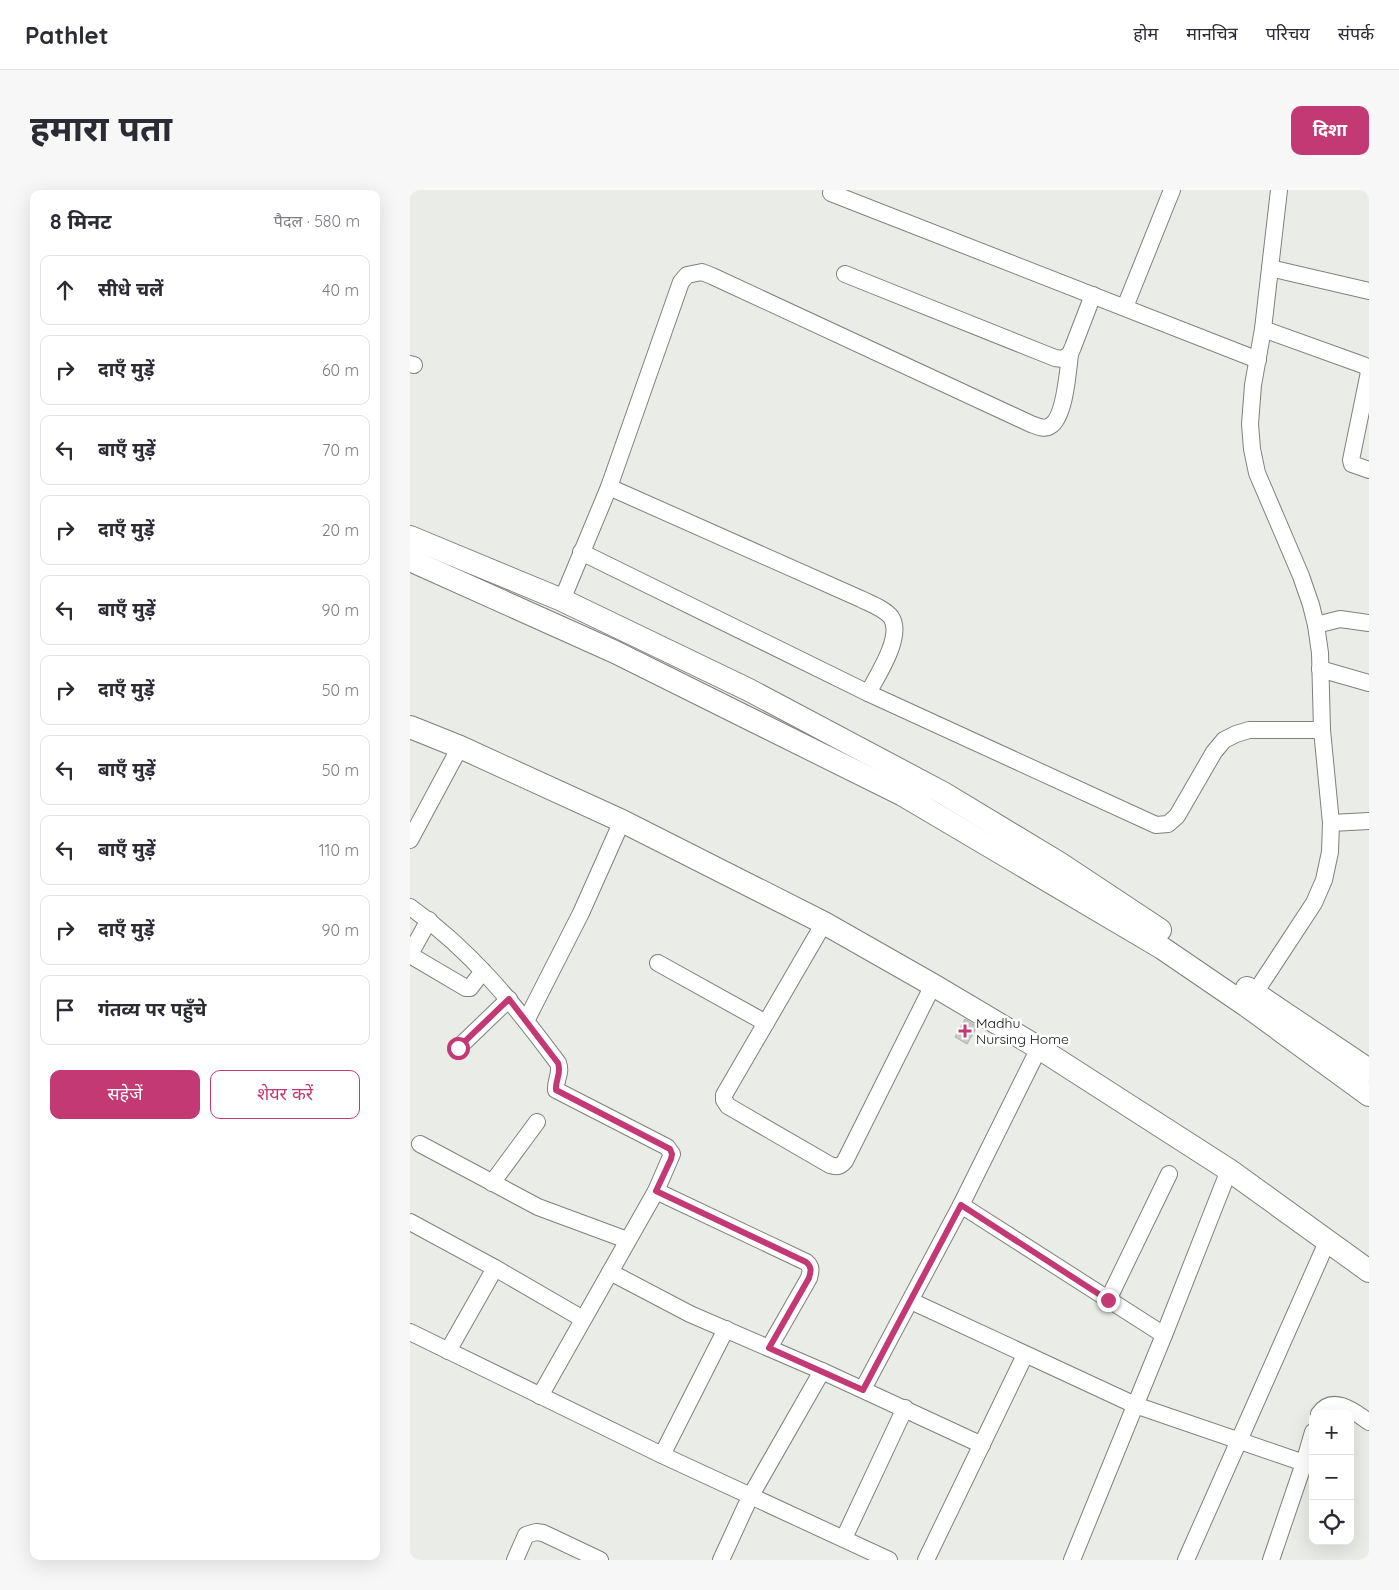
<!DOCTYPE html>
<html lang="hi">
<meta charset="utf-8">
<style>
:root{--surface:#fff;--page:#f7f7f7;--text:#2b2b33;--muted:#7c7c81;--line:#e1e1e2;--accent:#c23974}
body{margin:0;font-family:Quicksand,"Noto Sans Devanagari",sans-serif;background:var(--page);color:var(--text)}
.controls{position:absolute;right:15px;bottom:15px;display:grid;overflow:hidden;border-radius:10px;box-shadow:0 5px 20px #0002}
.controls button{width:45px;height:45px;display:grid;place-items:center;padding:0;border:0;border-bottom:1px solid var(--line);background:var(--surface);color:var(--text);font:25px sans-serif}
.stop{position:absolute;width:15px;height:15px;margin:-11px;border:4px solid #c23974;border-radius:50%;background:#fff}
.stop.end{background:#c23974;border-color:#fff;box-shadow:0 1px 5px #0008}
.list{margin:0;padding:0;list-style:none}
h2{display:flex;justify-content:space-between;align-items:center;height:65px;margin:0;padding:0 20px;font-size:21px}
h2 small{font-size:16px;font-weight:400;color:var(--muted)}
.list li{display:grid;grid-template-columns:32px 1fr auto;gap:15px;align-items:center;box-sizing:border-box;height:70px;margin:0 10px 10px;padding:0 10px;border:1px solid var(--line);border-radius:10px}
.list b{display:block;font-size:19px;white-space:nowrap}
.list em{font-size:16px;font-style:normal;color:var(--muted)}
.actions{display:flex;gap:10px;padding:15px 20px}
.actions a{flex:1;padding:11px 0;border:1px solid var(--accent);border-radius:10px;text-align:center;font-size:18px;color:var(--accent)}
.actions .main{background:var(--accent);color:#fff}
.icon{flex:none;width:28px;height:28px;fill:none;stroke:currentColor;stroke-width:2;stroke-linecap:round;stroke-linejoin:round}
.map{position:relative;flex:none;width:959px;height:1370px;overflow:hidden;border-radius:10px}
header{display:flex;align-items:center;gap:30px;box-sizing:border-box;height:70px;padding:0 25px;background:var(--surface);border-bottom:1px solid var(--line)}
header strong{font-size:24px}
nav{display:flex;gap:28px;margin-inline-start:auto;font-size:18px}
.intro{display:flex;align-items:center;justify-content:space-between;box-sizing:border-box;height:120px;padding:0 30px}
h1{margin:0;font-size:35px}
.button{padding:12px 22px;border-radius:10px;background:var(--accent);color:#fff;font-size:18px;font-weight:700}
main{display:flex;gap:30px;padding:0 30px}
aside{flex:1;background:var(--surface);border-radius:10px;box-shadow:0 5px 20px #0002}
.map>svg:first-child{display:block}
.building{fill:#c7cac5;stroke:#b0b3ae}
.lines{fill:none;stroke-linecap:round;stroke-linejoin:round}
.minor-casing{stroke:#7e817c;stroke-width:18}
.secondary-casing{stroke:#7e817c;stroke-width:24}
.minor{stroke:#fff;stroke-width:16}
.secondary{stroke:#fff;stroke-width:22}
.route{stroke:#c23974;stroke-width:6}
.poi-dot{fill:#c23974;stroke:#fff;stroke-width:2}
.labels{text-anchor:middle;stroke-width:5;stroke-linejoin:round;paint-order:stroke}
.poi-label{font-size:14px;fill:#0f100e;stroke:#fff;text-anchor:start}
</style>
<header>
<strong>Pathlet</strong>
<nav><a>होम</a><a>मानचित्र</a><a>परिचय</a><a>संपर्क</a></nav>
</header>
<div class="intro"><h1>हमारा पता</h1><a class="button">दिशा</a></div>
<main>
<aside>
<h2>8 मिनट<small>पैदल · 580 m</small></h2>
<ul class="list">
<li><svg class="icon" aria-label="ahead" viewBox="0 0 24 24"><path d="M12 20V5M6 11l6-6 6 6"/></svg><div><b>सीधे चलें</b></div><em>40 m</em></li>
<li><svg class="icon" aria-label="right" viewBox="0 0 24 24"><path d="M7 20v-9h11M14 6l5 5-5 5"/></svg><div><b>दाएँ मुड़ें</b></div><em>60 m</em></li>
<li><svg class="icon" aria-label="left" viewBox="0 0 24 24"><path d="M17 20v-9H6M10 6l-5 5 5 5"/></svg><div><b>बाएँ मुड़ें</b></div><em>70 m</em></li>
<li><svg class="icon" aria-label="right" viewBox="0 0 24 24"><path d="M7 20v-9h11M14 6l5 5-5 5"/></svg><div><b>दाएँ मुड़ें</b></div><em>20 m</em></li>
<li><svg class="icon" aria-label="left" viewBox="0 0 24 24"><path d="M17 20v-9H6M10 6l-5 5 5 5"/></svg><div><b>बाएँ मुड़ें</b></div><em>90 m</em></li>
<li><svg class="icon" aria-label="right" viewBox="0 0 24 24"><path d="M7 20v-9h11M14 6l5 5-5 5"/></svg><div><b>दाएँ मुड़ें</b></div><em>50 m</em></li>
<li><svg class="icon" aria-label="left" viewBox="0 0 24 24"><path d="M17 20v-9H6M10 6l-5 5 5 5"/></svg><div><b>बाएँ मुड़ें</b></div><em>50 m</em></li>
<li><svg class="icon" aria-label="left" viewBox="0 0 24 24"><path d="M17 20v-9H6M10 6l-5 5 5 5"/></svg><div><b>बाएँ मुड़ें</b></div><em>110 m</em></li>
<li><svg class="icon" aria-label="right" viewBox="0 0 24 24"><path d="M7 20v-9h11M14 6l5 5-5 5"/></svg><div><b>दाएँ मुड़ें</b></div><em>90 m</em></li>
<li><svg class="icon" aria-label="arrive" viewBox="0 0 24 24"><path d="M6 21V4h12l-3 4 3 4H6"/></svg><div><b>गंतव्य पर पहुँचे</b></div></li>
</ul>
<div class="actions"><a class="main">सहेजें</a><a>शेयर करें</a></div>
</aside>
<div class="map">
<svg width="959" height="1370" viewBox="0 0 959 1370">
<rect width="100%" height="100%" fill="#e9ece7"/>
<path class="building" d="M555,829L567,837L557,854L545,847Z"/>
<g class="lines">
<g class="minor-casing">
<g id="minor">
<path d="M421,3L848,170"/>
<path d="M860,78L959,101"/>
<path d="M435,84L645,168L653,169L660,164L663,157L683,105"/>
<path d="M715,117L762,0"/>
<path d="M853,139L953,175L957,177L959,181"/>
<path d="M0,174L4,175"/>
<path d="M959,182L941,270L942,274L959,280"/>
<path d="M199,297L451,409C461,414 475,419 481,427C494,446 467,486 458,503"/>
<path d="M171,362L458,503L746,635L758,634L767,626L804,562L814,550L826,544L839,540H912"/>
<path d="M152,410L199,297L271,92L277,85L292,82L302,86L621,234C627,236 634,240 640,236C655,228 658,180 660,164"/>
<path d="M906,435L930,429L959,433"/>
<path d="M910,479L959,493"/>
<path d="M921,633L959,631"/>
<path d="M0,650L50,557"/>
<path d="M0,717C61,760 104,814 148,873C152,883 145,890 146,900L257,957L262,964L246,1001L130,1206"/>
<path d="M414,733L314,905V910L318,916L420,975C427,977 430,977 435,971L523,795"/>
<path d="M0,764L19,730"/>
<path d="M0,765L56,798H60L73,781"/>
<path d="M248,773L356,833"/>
<path d="M839,812L904,713L914,690L920,662L921,633L912,540L910,463L906,435L901,415L891,386L847,283L842,259L840,234L843,195L853,139L869,0"/>
<path d="M116,831L171,723L212,631"/>
<path d="M48,858L99,809"/>
<path d="M10,954L128,1017L217,1050"/>
<path d="M82,993L127,932"/>
<path d="M246,1001L396,1072C402,1077 401,1081 399,1088L359,1158"/>
<path d="M551,1015L754,1145"/>
<path d="M0,1032L85,1078L173,1129"/>
<path d="M200,1082L280,1124L412,1181L572,1255"/>
<path d="M698,1110L759,984"/>
<path d="M501,1111L725,1215L894,1273"/>
<path d="M0,1142L252,1265L479,1370"/>
<path d="M38,1161L85,1078"/>
<path d="M453,1199L551,1015L629,858"/>
<path d="M909,1224C923,1204 945,1222 959,1232"/>
<path d="M252,1265L316,1139"/>
<path d="M434,1348L495,1218"/>
<path d="M105,1370L116,1345L126,1342L133,1343L190,1370"/>
<path d="M311,1370L340,1307L412,1181"/>
<path d="M516,1370L615,1165"/>
<path d="M662,1370L754,1145L819,980"/>
<path d="M776,1370L917,1052"/>
<path d="M861,1370L894,1273L903,1242"/>
</g>
</g>
<g class="secondary-casing">
<g id="secondary">
<path d="M0,347L152,410L339,500L533,603L649,673L750,740"/>
<path d="M0,370L205,462L493,605L752,758L837,816L959,905"/>
<path d="M0,537L50,557L212,631L414,733L523,795L629,858L819,980L959,1081"/>
<path d="M837,798L959,880"/>
</g>
</g>
<use href="#minor" class="minor"/>
<use href="#secondary" class="secondary"/>
</g>
<g class="lines">
<path class="route" d="M48,858L99,809L148,873C152,883 145,890 146,900L260,959L262,964L261,969L246,1001L396,1072C402,1077 401,1081 399,1088L359,1158L453,1200L551,1015L698,1110"/>
</g>
<path class="poi-dot" d="M552.5 833.5h5v5h5v5h-5v5h-5v-5h-5v-5h5z"/>
<g class="labels">
<g class="poi-label">
<text x="566" y="838">Madhu<tspan x="566" dy="16">Nursing Home</tspan></text>
</g>
</g>
</svg>
<div class="controls">
<button>+</button>
<button>−</button>
<button><svg class="icon" aria-label="locate" viewBox="0 0 24 24"><circle cx="12" cy="12" r="6"/><path d="M12 2v4M12 18v4M2 12h4M18 12h4"/></svg></button>
</div>
<div class="stop" style="left:48px;top:858px"></div>
<div class="stop end" style="left:698px;top:1110px"></div>
</div>
</main>
